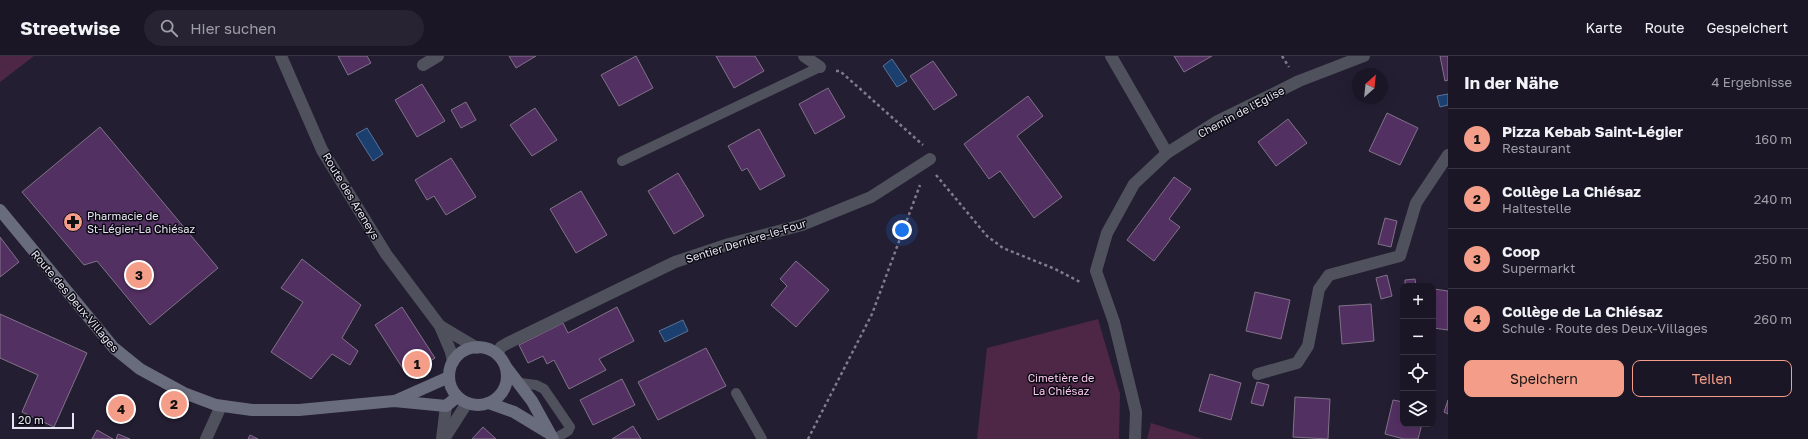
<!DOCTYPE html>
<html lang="de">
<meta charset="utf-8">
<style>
:root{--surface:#1a1626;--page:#272332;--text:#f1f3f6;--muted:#9f9fa7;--line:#383543;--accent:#f49e89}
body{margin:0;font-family:"Golos Text",sans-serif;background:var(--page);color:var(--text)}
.controls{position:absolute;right:12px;bottom:12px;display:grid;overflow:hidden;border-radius:8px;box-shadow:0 4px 16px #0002}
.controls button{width:36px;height:36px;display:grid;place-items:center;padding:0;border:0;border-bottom:1px solid var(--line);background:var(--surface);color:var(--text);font:20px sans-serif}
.compass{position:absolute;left:1352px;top:12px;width:36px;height:36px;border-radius:50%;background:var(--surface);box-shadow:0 4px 16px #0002;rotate:27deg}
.scale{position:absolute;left:12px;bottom:10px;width:62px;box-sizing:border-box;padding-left:4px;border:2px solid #e6e4f1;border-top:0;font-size:11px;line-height:14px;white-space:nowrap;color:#e6e4f1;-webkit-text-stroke:3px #0c0a13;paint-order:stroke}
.you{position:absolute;left:902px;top:174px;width:14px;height:14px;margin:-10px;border:3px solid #fff;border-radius:50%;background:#1a73e8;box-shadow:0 0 0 6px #1a73e833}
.badge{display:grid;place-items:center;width:26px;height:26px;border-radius:50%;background:var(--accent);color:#111;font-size:13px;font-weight:700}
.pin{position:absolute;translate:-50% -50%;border:2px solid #fff;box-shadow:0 1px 4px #0006}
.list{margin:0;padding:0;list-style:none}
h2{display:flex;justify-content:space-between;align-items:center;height:52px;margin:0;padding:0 16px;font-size:17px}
h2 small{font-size:13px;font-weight:400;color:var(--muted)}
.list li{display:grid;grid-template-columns:26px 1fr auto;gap:12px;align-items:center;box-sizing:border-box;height:60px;padding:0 16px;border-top:1px solid var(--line)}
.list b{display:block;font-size:15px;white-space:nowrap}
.list p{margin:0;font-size:13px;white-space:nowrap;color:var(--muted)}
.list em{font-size:13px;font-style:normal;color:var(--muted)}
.actions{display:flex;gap:8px;padding:12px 16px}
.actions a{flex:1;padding:9px 0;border:1px solid var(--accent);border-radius:8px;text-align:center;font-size:14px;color:var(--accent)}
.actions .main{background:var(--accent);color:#111}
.icon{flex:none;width:22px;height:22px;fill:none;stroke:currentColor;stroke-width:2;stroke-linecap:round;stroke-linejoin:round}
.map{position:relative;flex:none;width:1448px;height:383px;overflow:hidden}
header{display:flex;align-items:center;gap:24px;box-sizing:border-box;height:56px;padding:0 20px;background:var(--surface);border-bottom:1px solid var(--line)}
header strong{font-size:19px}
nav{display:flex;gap:22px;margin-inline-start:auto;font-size:14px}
.search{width:280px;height:36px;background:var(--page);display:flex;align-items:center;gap:10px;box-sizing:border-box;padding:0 14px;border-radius:22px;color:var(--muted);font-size:15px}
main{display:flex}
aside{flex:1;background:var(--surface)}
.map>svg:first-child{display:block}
.green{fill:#4e2646}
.water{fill:#1b4070;stroke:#587197}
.building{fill:#533062;stroke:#817288}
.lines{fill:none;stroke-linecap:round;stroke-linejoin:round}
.path{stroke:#817d8e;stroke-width:2.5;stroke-dasharray:3 3;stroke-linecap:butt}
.service{stroke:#4f525c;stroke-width:10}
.minor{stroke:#4f525c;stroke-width:12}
.secondary{stroke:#696c7c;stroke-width:12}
.labels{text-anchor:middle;stroke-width:3;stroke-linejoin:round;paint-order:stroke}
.street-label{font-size:11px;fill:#e6e4f1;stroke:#0c0a13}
.poi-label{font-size:11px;fill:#e6e4f1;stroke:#0c0a13;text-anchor:start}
.park-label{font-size:11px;fill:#fac9ee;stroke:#0c0a13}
</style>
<header>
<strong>Streetwise</strong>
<div class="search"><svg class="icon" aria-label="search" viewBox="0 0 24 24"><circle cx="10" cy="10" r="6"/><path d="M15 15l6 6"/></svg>Hier suchen</div>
<nav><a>Karte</a><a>Route</a><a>Gespeichert</a></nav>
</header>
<main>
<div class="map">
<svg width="1448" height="383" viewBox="0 0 1448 383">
<rect width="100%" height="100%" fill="#231e32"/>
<g class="green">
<path d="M0,0H34L0,26Z"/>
<path d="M1098,263L1120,338L1119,383H977L987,292Z"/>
<path d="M1151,367L1203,383H1147Z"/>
</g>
<g class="water">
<path d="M892,3L907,25L897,31L883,10Z"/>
<path d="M1448,38V49L1440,51L1437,40Z"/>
<path d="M367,72L383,98L373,105L356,78Z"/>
<path d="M683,264L688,275L665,286L659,275Z"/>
</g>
<g class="building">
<path d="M338,0H367L371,7L348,19Z"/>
<path d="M509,0H536L516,12Z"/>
<path d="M636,0L653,32L619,50L601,19Z"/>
<path d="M716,0H755L764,15L734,32Z"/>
<path d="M1174,0H1212L1184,16Z"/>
<path d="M1440,0H1448V24L1445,25Z"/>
<path d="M933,5L957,39L934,54L910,20Z"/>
<path d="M422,28L445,65L417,81L395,44Z"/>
<path d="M828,32L845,61L815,78L799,48Z"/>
<path d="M1028,40L1043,60L1017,80L1062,141L1034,162L1000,115L989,123L964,88Z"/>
<path d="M466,46L476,64L461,72L451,54Z"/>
<path d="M535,52L557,84L532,100L510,69Z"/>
<path d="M1387,57L1418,72L1400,109L1369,95Z"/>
<path d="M1288,63L1307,87L1276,110L1258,86Z"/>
<path d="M100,71L218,212L150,269L97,205L84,209L22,136Z"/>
<path d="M759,73L785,120L760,134L747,112L742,115L728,90Z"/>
<path d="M451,102L476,141L446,159L434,140L427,144L415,124Z"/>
<path d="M678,117L704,160L674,178L648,135Z"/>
<path d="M1174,121L1191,133L1169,163L1180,171L1154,205L1127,184Z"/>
<path d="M581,135L607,179L576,197L550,153Z"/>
<path d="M1385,162L1397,165L1391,191L1378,188Z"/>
<path d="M0,181L19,206L0,221Z"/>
<path d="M302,203L361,249L342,282L358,295L350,309L332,298L311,323L271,296L303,246L281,232Z"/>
<path d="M796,205L829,234L796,271L771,249L787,230L780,223Z"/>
<path d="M1387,219L1392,240L1381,243L1376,222Z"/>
<path d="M1415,223L1416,230H1405V224Z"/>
<path d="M1434,233L1448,235V274L1433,272Z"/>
<path d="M1255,236L1290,244L1281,283L1246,275Z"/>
<path d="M1371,248L1374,285L1342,288L1339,250Z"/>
<path d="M402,251L435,302L407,319L375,269Z"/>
<path d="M617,251L634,285L599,303L606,314L569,333L554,304L547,308L543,300L528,307L519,289L563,267L568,277Z"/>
<path d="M0,258L87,297L54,371L22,356L38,319L0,302Z"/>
<path d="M706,292L726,330L658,364L638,326Z"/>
<path d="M1210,318L1241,327L1231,364L1199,355Z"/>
<path d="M622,323L635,349L593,369L580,344Z"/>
<path d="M1257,326L1269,329L1263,350L1251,347Z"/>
<path d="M1295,341L1330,343L1328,383L1293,381Z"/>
<path d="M1393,344L1403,346V368H1422L1418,383H1404L1385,378Z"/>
<path d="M1448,344V358L1444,356Z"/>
<path d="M633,370L641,383H612Z"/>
<path d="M483,371L496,383H472Z"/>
<path d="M97,374L113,383H92Z"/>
<path d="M118,378L130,383H116Z"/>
<path d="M250,379L258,383H248Z"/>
</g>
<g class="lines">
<g class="path">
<path d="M1282,0L1289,11"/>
<path d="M836,15H840L923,89"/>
<path d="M936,119L987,180L1003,192L1055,213L1082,227"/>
<path d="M808,383L872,258L920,129"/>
</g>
<g class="service">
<path d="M622,105L820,11"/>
<path d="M520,327L536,329L544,333L570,371L568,375L554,383"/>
<path d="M736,337L762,383"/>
</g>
<g class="minor">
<path d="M281,0L322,94L386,198L440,270L451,296L453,306"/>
<path d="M804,0L820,11"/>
<path d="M1111,0L1167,97"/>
<path d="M423,9L438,0"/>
<path d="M440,270L477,292"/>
<path d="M497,298L501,291L508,287L675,206L729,188L802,169L871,141L930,103"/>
<path d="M1258,318L1297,307L1308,290L1319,233L1329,219L1400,200L1416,147L1448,99"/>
<path d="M206,383L221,350"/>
<path d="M442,383L446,350"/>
<path d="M444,383L467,347"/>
<path d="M1135,383L1136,356L1114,266L1096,215L1107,177L1134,128L1167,97L1216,66L1299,25L1364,0"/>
</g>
<g class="secondary">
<path d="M0,154L114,292L140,313L184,337L216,349L252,354H299L394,345L446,350L457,341"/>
<circle cx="478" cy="320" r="29"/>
<path d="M506,311L532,345L553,383"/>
<path d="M395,345L449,321"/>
<path d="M489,347L514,356L547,376"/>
</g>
</g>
<defs>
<g id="pharmacy-disc" transform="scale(1)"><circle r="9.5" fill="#f49e89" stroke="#0c0a13"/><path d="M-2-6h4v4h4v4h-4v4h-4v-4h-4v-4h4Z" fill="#111"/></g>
</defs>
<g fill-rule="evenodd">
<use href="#pharmacy-disc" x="73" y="166"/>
</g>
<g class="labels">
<g class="street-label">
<text transform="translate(1241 56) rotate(-28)" y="4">Chemin de l'Eglise</text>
<text transform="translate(351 140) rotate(59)" y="4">Route des Areneys</text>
<text transform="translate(746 185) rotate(-17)" y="4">Sentier Derrière-le-Four</text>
<text transform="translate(75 245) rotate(50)" y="4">Route des Deux-Villages</text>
</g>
<g class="poi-label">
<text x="87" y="164">Pharmacie de<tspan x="87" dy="13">St-Légier-La Chiésaz</tspan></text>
</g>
<g class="park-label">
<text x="1061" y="326">Cimetière de<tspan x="1061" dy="13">La Chiésaz</tspan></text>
</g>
</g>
</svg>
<div class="controls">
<button>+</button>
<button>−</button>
<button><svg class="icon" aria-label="locate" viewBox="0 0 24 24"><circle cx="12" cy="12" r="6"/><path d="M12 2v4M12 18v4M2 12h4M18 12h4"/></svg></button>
<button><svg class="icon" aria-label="layers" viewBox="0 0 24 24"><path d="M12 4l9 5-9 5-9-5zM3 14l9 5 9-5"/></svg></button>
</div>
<svg class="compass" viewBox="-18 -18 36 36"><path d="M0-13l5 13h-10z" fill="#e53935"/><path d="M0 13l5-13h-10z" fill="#9f9fa7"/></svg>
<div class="scale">20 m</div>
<div class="you"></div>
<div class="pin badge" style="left:417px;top:308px">1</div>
<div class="pin badge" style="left:174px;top:348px">2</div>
<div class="pin badge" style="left:139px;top:219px">3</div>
<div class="pin badge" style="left:121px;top:353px">4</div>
</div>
<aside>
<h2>In der Nähe<small>4 Ergebnisse</small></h2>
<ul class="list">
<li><span class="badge">1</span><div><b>Pizza Kebab Saint-Légier</b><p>Restaurant</p></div><em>160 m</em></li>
<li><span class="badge">2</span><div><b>Collège La Chiésaz</b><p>Haltestelle</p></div><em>240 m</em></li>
<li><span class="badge">3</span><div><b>Coop</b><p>Supermarkt</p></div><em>250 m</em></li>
<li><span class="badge">4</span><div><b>Collège de La Chiésaz</b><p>Schule · Route des Deux-Villages</p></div><em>260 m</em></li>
</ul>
<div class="actions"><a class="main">Speichern</a><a>Teilen</a></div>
</aside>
</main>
